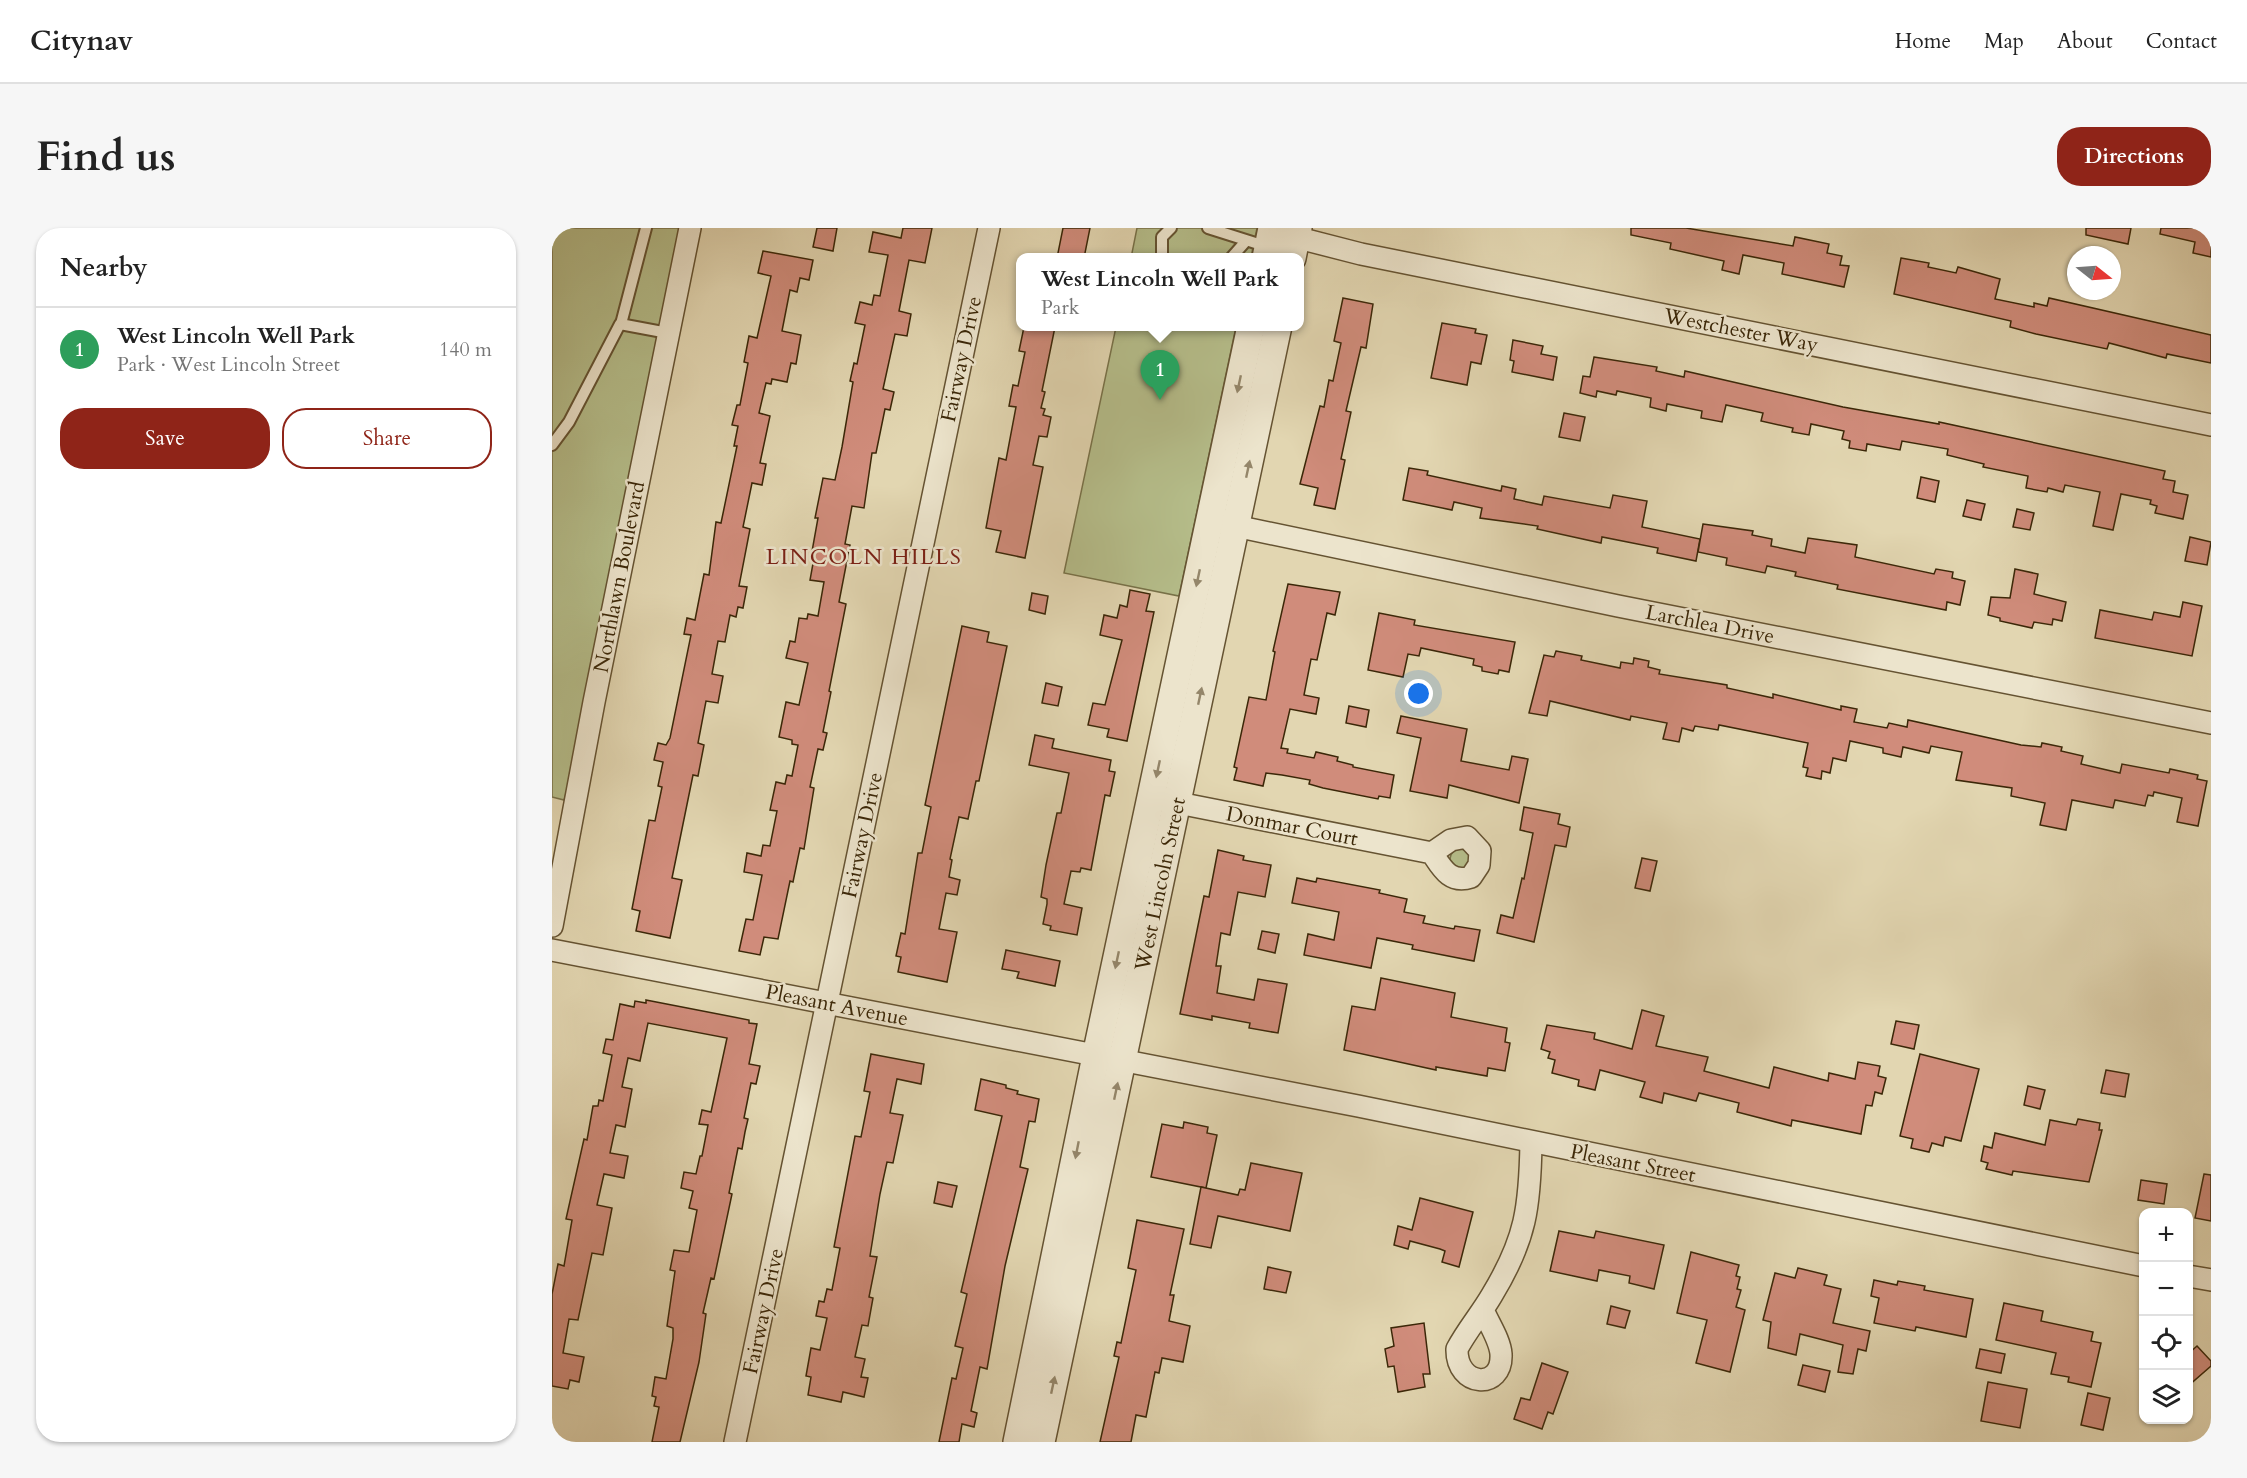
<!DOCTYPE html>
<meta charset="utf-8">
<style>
:root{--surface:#fff;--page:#f6f6f6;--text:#222;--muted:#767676;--line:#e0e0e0;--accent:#8f2418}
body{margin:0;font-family:Cardo,serif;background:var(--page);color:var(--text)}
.controls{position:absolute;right:18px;bottom:18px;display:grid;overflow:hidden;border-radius:12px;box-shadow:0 2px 4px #0004}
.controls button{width:54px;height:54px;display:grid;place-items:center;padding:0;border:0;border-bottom:2px solid var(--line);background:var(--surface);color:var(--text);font:30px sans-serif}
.compass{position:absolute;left:1515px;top:18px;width:54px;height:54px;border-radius:50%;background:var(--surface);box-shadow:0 2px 4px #0004;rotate:107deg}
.you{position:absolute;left:867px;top:466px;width:21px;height:21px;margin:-15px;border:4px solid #fff;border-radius:50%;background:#1a73e8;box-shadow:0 0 0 9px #1a73e833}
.badge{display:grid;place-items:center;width:39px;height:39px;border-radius:50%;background:var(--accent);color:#fff;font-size:20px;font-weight:700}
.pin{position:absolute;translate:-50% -50px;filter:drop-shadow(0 2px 3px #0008)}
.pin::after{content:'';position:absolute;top:32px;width:21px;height:18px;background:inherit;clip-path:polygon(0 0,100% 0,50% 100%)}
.popup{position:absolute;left:464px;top:25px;width:288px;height:78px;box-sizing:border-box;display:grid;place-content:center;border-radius:12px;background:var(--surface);filter:drop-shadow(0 2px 4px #0005);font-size:20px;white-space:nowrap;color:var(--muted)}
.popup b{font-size:22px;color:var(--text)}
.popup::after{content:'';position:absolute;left:50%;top:100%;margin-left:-12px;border:12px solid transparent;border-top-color:var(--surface)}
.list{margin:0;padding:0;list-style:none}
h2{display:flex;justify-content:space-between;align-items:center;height:78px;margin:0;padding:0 24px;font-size:26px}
h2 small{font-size:20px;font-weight:400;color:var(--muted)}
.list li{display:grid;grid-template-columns:39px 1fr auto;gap:18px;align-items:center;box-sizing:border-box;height:84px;padding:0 24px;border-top:2px solid var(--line)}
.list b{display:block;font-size:22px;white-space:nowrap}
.list p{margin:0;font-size:20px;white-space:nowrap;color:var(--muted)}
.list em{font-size:20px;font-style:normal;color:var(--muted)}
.actions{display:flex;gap:12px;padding:18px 24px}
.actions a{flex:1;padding:14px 0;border:2px solid var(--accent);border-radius:24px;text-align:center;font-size:21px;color:var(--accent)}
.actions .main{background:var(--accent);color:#fff}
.icon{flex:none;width:33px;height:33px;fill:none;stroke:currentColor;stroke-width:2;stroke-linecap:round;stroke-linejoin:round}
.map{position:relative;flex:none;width:1659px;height:1214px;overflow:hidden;border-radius:24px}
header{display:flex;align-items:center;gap:36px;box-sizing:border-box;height:84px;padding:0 30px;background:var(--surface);border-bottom:2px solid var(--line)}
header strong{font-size:28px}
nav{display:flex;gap:33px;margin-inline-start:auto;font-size:21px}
.intro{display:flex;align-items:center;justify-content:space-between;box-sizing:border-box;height:144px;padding:0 36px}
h1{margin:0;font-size:42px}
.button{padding:15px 27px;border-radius:24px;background:var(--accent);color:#fff;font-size:21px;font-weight:700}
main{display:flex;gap:36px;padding:0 36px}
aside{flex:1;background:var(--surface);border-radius:24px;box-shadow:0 2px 4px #0004}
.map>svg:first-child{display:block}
.green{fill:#b5bd8a;stroke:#787249;stroke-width:1.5}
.building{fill:#d08c7b;stroke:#3b2708;stroke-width:1.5}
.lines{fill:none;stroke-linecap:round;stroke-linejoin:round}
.service-casing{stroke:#655332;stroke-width:14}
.minor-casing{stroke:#655332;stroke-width:24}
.tertiary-casing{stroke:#655332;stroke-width:30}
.service{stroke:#ece4cc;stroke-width:10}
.minor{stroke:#ece4cc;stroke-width:21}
.tertiary{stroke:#ece4cc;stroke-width:27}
.oneway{fill:#94866a}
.labels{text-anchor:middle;stroke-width:5;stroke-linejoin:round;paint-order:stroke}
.street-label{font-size:21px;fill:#3b2708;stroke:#ece4cc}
.neighbourhood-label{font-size:22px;letter-spacing:1.5px;fill:#7a1f14;stroke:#ece4cc}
</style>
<header>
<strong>Citynav</strong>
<nav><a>Home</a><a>Map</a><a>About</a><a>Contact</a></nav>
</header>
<div class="intro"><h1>Find us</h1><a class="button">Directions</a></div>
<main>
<aside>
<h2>Nearby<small></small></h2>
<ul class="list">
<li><span class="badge" style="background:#2e9e5b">1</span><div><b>West Lincoln Well Park</b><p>Park · West Lincoln Street</p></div><em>140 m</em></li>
</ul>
<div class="actions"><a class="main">Save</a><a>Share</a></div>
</aside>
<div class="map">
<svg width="1659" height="1214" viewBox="0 0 1659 1214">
<rect width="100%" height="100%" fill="#e2d6b1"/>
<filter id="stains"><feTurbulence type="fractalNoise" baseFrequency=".00333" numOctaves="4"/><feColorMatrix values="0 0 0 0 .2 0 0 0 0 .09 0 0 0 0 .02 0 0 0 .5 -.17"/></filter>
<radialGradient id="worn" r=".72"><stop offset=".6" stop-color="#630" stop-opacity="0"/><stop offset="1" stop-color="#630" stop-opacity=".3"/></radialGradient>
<g class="green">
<path d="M0,0H145L61,409L12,572L0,569Z"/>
<path d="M585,0H705L699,29L579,30Z"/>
<path d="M564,99H684L627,368L512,345Z"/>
<circle cx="908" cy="631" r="10"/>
</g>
<g class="building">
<path d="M265,0H285L281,23L261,19Z"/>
<path d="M351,0H380L373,35L357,32L347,83L359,86L355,108L343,106L331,161L342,164L338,182L333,181L324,225H320L312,280L300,278L293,316L298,317L287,374L294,376L277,463L279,464L271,504L275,505L271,522L266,521L258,559L262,560L252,621L248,620L241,654L238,653L226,711L212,709L208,727L187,723L194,691L201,692L210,647L192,644L195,625L209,628L211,617L218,618L225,583L218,582L224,554L233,556L235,547L240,548L246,517L240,516V512L227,509L234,474L247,477L256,435L234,430L238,413L243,414L247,390L255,391L256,386L266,388L272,354L258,352L262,330L259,329L266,290H263L271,250L283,252L290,219L301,154L298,153L302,135L305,136L313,97L303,95L308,74L320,77L322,67L328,68L336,27L317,24L321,4L349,10Z"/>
<path d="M511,0H538L532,30H505Z"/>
<path d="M1079,0H1134L1241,18L1243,9L1277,16L1275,25L1290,28L1288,37L1297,38L1292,59L1230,46L1232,35L1191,27L1187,46L1170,42L1172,33L1118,21L1119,15L1079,7Z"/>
<path d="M1534,0H1579L1576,16L1534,7Z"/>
<path d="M1609,0H1659V29L1641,25L1643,14L1608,6Z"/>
<path d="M211,23L261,32L257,52L248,50L245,64L238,62L230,103L249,107L244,136L239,135L235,154L220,151L219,156L214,155L207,185L218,188L208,235L214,236L210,257L200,255L191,299L198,301L187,358L195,359L191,380L186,379L184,389L178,387L173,414L166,413L160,446L171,448L166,475L154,473L146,515L152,517L146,548L141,547L120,650L130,652L118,710L84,703L88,683L80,681L97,592L103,593L110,559L106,558L111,534L102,532L106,515L114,517L118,510L139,407L132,406L135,390L143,392L152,346L157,347L164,294L169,295L185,218H182L186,198L180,197L185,177H188L196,135L192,134L197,108L205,110L219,48L206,45Z"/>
<path d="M1349,30L1377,35L1376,39L1404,45L1406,39L1448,51L1443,71L1482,79V75L1495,78L1497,70L1659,107V135L1615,126L1614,130L1557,115L1555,121L1484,106L1458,99L1459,93L1342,66Z"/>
<path d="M791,70L821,76L814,120L809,119L794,183L799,184L789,231L793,232L783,281L762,277L766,260L748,256L768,178L772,179L777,152L781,153L789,115L782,113Z"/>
<path d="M890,95L924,101L923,105L935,107L929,136L919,134L915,157L879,150Z"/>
<path d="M472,99H503L490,163L493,164L489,180L493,181L491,187L499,189L495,209L487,208L481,237L491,239L473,330L444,324L449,303L434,300L447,230L454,232L464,179L457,178L461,157L466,158L473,124L467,123Z"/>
<path d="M961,112L991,118L989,126L1005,129L1001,152L960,144L962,133L958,132Z"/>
<path d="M1042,129L1105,139L1104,143L1132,149L1133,143L1291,179L1387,196V194L1613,243L1611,251L1623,253L1621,264L1636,267L1631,291L1603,285L1605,278L1598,276L1599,272L1569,266L1561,302L1541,298L1548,264L1513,257L1511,264L1496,260L1495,264L1474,260L1476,248L1431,239L1432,236L1395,227L1396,221L1350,213L1348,222L1315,216L1314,223L1297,220L1298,213L1290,211L1292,203L1259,196L1257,207L1240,204L1241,200L1209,193L1211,185L1174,177L1170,194L1149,190L1150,183L1115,176L1114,183L1098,179L1099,170L1065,163L1064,167L1045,163L1044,169L1028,165L1031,148L1038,149Z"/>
<path d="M1012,185L1033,189L1028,213L1007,209Z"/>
<path d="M857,240L876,243L875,247L949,263L950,258L964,261L962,271L990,277L992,268L1058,280L1061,267L1095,273L1090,299L1148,311L1144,333L1105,325L1106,320L1050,309L1049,315L985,301L986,298L928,290L930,280L902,274L900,282L851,272Z"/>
<path d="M1369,249L1387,253L1383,274L1365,270Z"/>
<path d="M1415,272L1433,276L1429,292L1411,288Z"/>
<path d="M1465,281L1482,285L1478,302L1461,299Z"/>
<path d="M1151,296L1201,303L1200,307L1220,311L1219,318L1253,325L1256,310L1305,317L1303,329L1382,346L1384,341L1401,344L1400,350L1413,353L1408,377L1395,374L1394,382L1285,361L1286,357L1243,348L1244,344L1215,338L1213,345L1174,337L1175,330L1146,324Z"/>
<path d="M1638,309L1659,314L1655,337L1633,333Z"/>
<path d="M1463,341L1486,346L1482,366L1514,374L1510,393L1501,391L1500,397L1482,394L1480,400L1448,393V390L1436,387L1439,369L1458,370Z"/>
<path d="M736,356L788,364L783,387L775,385L765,432L759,431L752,467L767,470L764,486L738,481L729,520L736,521L735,525L762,530L764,524L786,529L785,533L801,537V539L842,547L838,570L827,568L826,571L771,560L757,556L758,552L730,547L714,545L711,558L682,552L685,540L682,539L697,469L714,472L723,424L721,423Z"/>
<path d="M578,362L598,366L594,383L602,384L575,513L555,509L557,501L536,497L541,475L553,477L570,412L548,407L552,387L565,390L568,377L575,379Z"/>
<path d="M480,365L496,368L493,386L477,382Z"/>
<path d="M1631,374L1650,378L1640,428L1543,410L1548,382L1600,392L1602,384L1628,389Z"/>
<path d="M827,385L863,392L862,397L963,414L957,444L947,442L946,446L930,443V439L921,437L922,431L869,420L867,428L856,426L851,449L816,442Z"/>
<path d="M410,398L437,404L435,414L455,418L427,553H424L416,591L407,589L398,631L400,632L397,649L408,652L405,667L394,665L387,701L405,704L395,754L346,744L349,729L344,728L349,705L353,706L366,625H370L379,579L373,577Z"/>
<path d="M1004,423L1030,428L1029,432L1068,440L1069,434L1081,436L1082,430L1097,433L1096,439L1108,442L1107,446L1175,457V460L1221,470V466L1289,482V478L1305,481L1302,494L1335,500L1337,495L1355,499L1356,492L1469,517L1489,519L1490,515L1510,519L1509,523L1531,528L1529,536L1568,545L1570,536L1617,545L1618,541L1646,547L1645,551L1655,553L1646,598L1625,594L1630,570L1602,564L1601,568L1596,567L1593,578L1563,572L1561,580L1520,572L1514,602L1488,597L1493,575L1459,568L1460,560L1404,552L1410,524L1379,518L1377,525L1351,519L1349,529L1331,525V520L1298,513L1294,533L1281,530L1278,545L1270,543L1269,551L1254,548L1256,540L1251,539L1256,515L1167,497L1166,502L1143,498L1141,503L1130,500L1127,514L1111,511L1115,495L1079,488L1078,492L998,473L995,488L977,485L992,427L1002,429Z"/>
<path d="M494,455L510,459L506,478L490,475Z"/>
<path d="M797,478L817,482L814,499L794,495Z"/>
<path d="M849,488L915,501L909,533L957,542L960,528L976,531L967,575L897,557L895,570L858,563L869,510L845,505Z"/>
<path d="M483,507L502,511L500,520L559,532L557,543L563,544L558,568L553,567L539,642L529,640L528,644L519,643L512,676L530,680L525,707L498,702L499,698L491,696L495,676V671L489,669L494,637L505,585H509L517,545L477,537Z"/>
<path d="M972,579L1008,586L1006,596L1018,599L1014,619L1003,617L982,714L945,705L949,687L961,690L970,650L972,651L981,605L968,602Z"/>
<path d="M666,622L692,628L691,632L719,637L713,669L686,664L678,707L669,705L664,738H669L665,765L702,772L706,751L735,756L726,805L697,800L698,795L660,788V792L628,786L652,668L657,669Z"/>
<path d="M1090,630L1105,633L1098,663L1083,660Z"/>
<path d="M745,650L764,654L765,650L828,662L827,665L855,671L852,684L873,688L871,695L902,701L903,698L928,702L922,733L860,721L861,717L825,710L819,740L752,727L756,706L782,712L787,684L740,675Z"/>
<path d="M710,703L727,706L723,725L706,721Z"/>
<path d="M454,722L508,733L503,758L465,750L467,744L450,741Z"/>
<path d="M829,750L903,765L899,789L955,800L953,814L958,815L953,843L936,840L935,848L884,839V842L792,822L800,778L823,782Z"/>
<path d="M94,772L197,792V795L205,796L197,836L208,838L204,856L199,855L192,890L196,891L193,904L190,921L186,920L177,965L180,966L162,1051L159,1050L151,1085L154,1086L147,1134L128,1214H100L107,1179L102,1178L104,1169L100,1168L103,1149L114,1151L121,1111V1100L115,1098L123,1043L118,1042L122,1022L137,1024L145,982L137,980L141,963L129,960L132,944L144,946L148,928H150L156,897L147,896L150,882L159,884L175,810L96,795L88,833L76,830L70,859L80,861L73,899L64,897L58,925L76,928L72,950L52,946L45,977L60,980L51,1027L40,1025L26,1092L17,1091L11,1125L32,1129L27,1154L18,1152L16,1161L0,1158V1066L6,1036L12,1038L20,992L14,991L32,911L35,912L41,878H46L47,872L51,873L60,827L51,825L54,811L61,812L68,776L82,779L83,773L94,775Z"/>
<path d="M1090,782L1112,788L1104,818L1156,829L1152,843L1217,860L1222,839L1276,853L1277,845L1303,851L1306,834L1328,838L1326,848L1334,850L1330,866L1323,864L1320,878L1314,877L1309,906L1240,892L1239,898L1185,884L1187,875L1147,865L1144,873L1112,865L1110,875L1088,869L1093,854L1048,842L1043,862L1026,858L1027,852L1000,845L1003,832L996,830L998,824L989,821L995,797L1043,805L1042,811L1080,821Z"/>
<path d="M1344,793L1367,797L1362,821L1339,816Z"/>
<path d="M319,826L372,836L369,856L345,851L338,885L351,887L341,935L335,934L328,966L318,1028L325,1029L317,1069L321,1070L316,1098L310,1097L303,1129L313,1131L309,1149L316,1150L312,1169L291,1164L289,1174L256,1167L259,1149L254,1148L259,1120L268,1122L275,1090L264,1088L267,1073L272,1074L275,1061L280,1062L288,1020L282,1019L303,908L309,909L318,864L312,863Z"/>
<path d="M1368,826L1427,841L1409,913L1393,909L1391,918L1380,915L1377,924L1359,920L1361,911L1348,908Z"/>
<path d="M1554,842L1577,846L1573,869L1549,865Z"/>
<path d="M429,851L454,857V860L466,863L465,866L487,871L483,894L477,893L468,939L476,941L453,1038L435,1141L428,1139L419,1183L425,1185L422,1199L410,1196L407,1214H387L400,1150L404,1151L411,1120L403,1118L415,1066L409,1064L450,888L423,882Z"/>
<path d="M1476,858L1493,862L1488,881L1472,877Z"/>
<path d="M1526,891L1548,895L1547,902H1550L1537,954L1461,943L1460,947L1434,941L1436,935L1429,933L1432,918L1440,920L1443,905L1493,917L1498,892L1524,897Z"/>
<path d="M632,894L656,899L655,905L665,907L654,960L599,949L610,896L631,900Z"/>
<path d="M699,935L750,945L738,1003L666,988L659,1020L638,1016L649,959L686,967L688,961L693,962Z"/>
<path d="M1652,946L1659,947V993L1643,990Z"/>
<path d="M1589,952L1615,956L1612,976L1586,972Z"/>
<path d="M386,954L405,958L400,979L382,975Z"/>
<path d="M868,970L921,984L907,1039L890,1034L893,1023L888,1021L858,1013L856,1021L842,1017L846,998L860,1002Z"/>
<path d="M585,992L632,1001L618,1067H622L617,1093L638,1098L631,1134L610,1130L607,1145L603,1144L594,1189L584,1187L579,1214H548L567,1129L562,1128L565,1114L569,1115L584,1042L576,1040Z"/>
<path d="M1007,1003L1042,1010L1044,1003L1112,1017L1102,1061L1077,1055L1078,1048L1047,1042L1045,1053L998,1043Z"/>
<path d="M1139,1024L1187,1037L1184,1048L1188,1049L1185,1061L1189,1062L1184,1079L1193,1082L1178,1144L1144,1135L1155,1092L1125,1085Z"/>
<path d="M716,1039L739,1044L734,1065L712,1061Z"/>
<path d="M1246,1040L1275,1047L1272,1057L1289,1061L1281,1095L1318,1103L1314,1123L1306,1121L1301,1146L1286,1144L1291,1117L1248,1106L1244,1127L1216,1120L1219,1094L1211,1092L1223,1045L1243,1050Z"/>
<path d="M1322,1052L1345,1057L1346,1053L1373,1058L1372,1062L1421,1071L1414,1109L1364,1099L1363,1103L1322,1095L1327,1070L1319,1068Z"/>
<path d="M1452,1075L1491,1083L1489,1093L1541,1104L1539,1113L1549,1115L1539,1159L1516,1154L1517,1149L1499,1146L1504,1125L1444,1112Z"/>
<path d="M1059,1078L1078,1083L1073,1100L1055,1096Z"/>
<path d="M872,1095L878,1146H871L873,1159L846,1164L842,1138L836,1139L833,1121L842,1118L839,1100Z"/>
<path d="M1645,1118L1659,1133V1138L1636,1158V1126Z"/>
<path d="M1428,1121L1453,1126L1449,1145L1424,1140Z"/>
<path d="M990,1135L1016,1144L1001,1186L996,1184L990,1201L962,1191L969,1170L978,1172Z"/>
<path d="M1251,1137L1278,1143L1273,1164L1246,1157Z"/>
<path d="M1436,1154L1475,1161L1468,1200L1429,1193Z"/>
<path d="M1536,1165L1558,1170L1551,1202L1529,1197Z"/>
</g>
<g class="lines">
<g class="service-casing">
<g id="service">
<path d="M656,0L716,19"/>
<path d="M610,30V9L619,0"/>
<path d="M679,30L694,13"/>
<path d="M69,96L94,0"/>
<path d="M0,217L17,194L68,96L116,105"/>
</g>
</g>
<g class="minor-casing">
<g id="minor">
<path d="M731,6L809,26L1659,197"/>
<path d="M669,295L1066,378L1659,495"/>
<path d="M611,572L880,625C890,640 898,656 919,649L927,637L928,623L915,609L899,612L880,625"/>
<path d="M0,698L42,474L138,0"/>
<path d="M0,722L806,878L1592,1038"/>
<path d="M1636,1048L1659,1052"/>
<path d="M931,1082C937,1096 948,1112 949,1126C951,1163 904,1159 905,1121C915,1102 929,1086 940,1067C974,1011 978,979 979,914"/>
<path d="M183,1214L437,0"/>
</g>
</g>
<g class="tertiary-casing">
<g id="tertiary">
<path d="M714,30L720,0"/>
<path d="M740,30L746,0"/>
<path d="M465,1214L544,828L699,98"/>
<path d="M489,1214L726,98"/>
</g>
</g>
<use href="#service" class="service"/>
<use href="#minor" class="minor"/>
<use href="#tertiary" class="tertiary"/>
</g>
<defs><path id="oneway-solid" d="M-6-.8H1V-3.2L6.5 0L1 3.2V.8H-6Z" transform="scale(1.5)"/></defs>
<g class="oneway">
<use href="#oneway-solid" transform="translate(687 156) rotate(102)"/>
<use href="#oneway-solid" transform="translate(696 241) rotate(-78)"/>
<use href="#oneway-solid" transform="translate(646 350) rotate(102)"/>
<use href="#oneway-solid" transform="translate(648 468) rotate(-78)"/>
<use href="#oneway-solid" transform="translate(606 541) rotate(102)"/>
<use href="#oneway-solid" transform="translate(565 732) rotate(102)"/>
<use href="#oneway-solid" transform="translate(564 863) rotate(-78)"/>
<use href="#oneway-solid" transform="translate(525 922) rotate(101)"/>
<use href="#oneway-solid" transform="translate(501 1157) rotate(-78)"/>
</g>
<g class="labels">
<g class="street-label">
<text transform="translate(1189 102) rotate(11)" y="7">Westchester Way</text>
<text transform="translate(409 131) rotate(-78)" y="7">Fairway Drive</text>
<text transform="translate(67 349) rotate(-79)" y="7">Northlawn Boulevard</text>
<text transform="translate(1158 396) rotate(11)" y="7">Larchlea Drive</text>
<text transform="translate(740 598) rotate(11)" y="7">Donmar Court</text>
<text transform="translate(310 607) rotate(-78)" y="7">Fairway Drive</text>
<text transform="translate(608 656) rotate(-78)" y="7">West Lincoln Street</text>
<text transform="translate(285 777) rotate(11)" y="7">Pleasant Avenue</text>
<text transform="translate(1081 935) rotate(11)" y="7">Pleasant Street</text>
<text transform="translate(211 1083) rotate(-78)" y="7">Fairway Drive</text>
</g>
<g class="neighbourhood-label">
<text x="312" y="336">LINCOLN HILLS</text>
</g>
</g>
<rect width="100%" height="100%" filter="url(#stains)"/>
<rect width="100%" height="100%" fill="url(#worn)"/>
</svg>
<div class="controls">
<button>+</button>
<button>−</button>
<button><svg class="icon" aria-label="locate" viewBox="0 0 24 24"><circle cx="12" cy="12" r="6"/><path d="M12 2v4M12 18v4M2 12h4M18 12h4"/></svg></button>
<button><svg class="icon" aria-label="layers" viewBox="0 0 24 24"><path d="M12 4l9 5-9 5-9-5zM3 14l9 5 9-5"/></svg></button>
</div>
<svg class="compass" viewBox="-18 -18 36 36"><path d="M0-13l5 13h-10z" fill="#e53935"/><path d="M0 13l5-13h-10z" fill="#767676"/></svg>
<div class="you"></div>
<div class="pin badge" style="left:608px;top:172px;background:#2e9e5b">1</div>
<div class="popup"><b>West Lincoln Well Park</b>Park</div>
</div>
</main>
